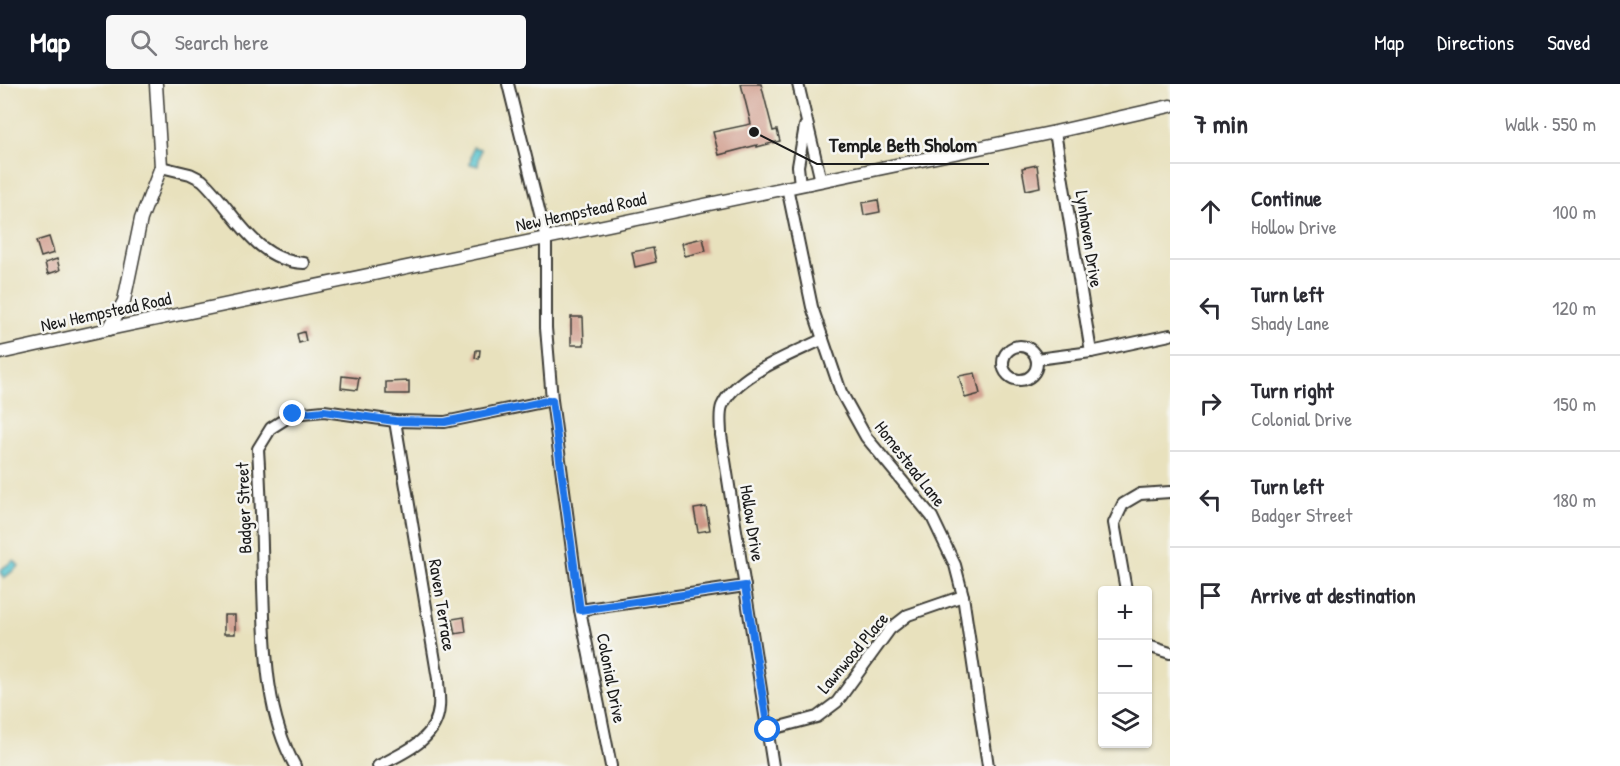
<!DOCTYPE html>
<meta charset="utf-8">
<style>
:root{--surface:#fff;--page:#f7f7f7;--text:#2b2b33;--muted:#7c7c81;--line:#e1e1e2;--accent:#111827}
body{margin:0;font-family:"Patrick Hand",sans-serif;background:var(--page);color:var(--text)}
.controls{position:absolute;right:18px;bottom:18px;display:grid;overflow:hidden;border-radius:6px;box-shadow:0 2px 4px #0004}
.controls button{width:54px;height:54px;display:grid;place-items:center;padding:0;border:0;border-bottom:2px solid var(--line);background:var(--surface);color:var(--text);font:30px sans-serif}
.stop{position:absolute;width:18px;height:18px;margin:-14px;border:4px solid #1a73e8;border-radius:50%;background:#fff}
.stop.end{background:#1a73e8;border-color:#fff;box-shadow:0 2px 6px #0008}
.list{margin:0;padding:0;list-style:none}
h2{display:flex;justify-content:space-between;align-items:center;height:78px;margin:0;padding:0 24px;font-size:26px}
h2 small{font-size:20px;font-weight:400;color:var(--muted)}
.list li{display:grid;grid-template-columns:39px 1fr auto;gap:18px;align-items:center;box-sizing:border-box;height:96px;padding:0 24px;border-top:2px solid var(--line)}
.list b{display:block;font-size:22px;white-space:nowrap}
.list p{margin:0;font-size:20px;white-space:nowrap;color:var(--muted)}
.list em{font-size:20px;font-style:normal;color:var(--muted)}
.icon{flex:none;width:33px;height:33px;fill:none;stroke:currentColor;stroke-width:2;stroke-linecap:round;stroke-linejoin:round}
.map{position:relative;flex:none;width:1170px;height:682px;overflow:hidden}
header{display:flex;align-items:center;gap:36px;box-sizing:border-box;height:84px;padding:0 30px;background:var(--accent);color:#fff}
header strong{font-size:28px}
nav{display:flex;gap:33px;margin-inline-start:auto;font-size:21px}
.search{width:420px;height:54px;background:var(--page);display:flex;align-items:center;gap:15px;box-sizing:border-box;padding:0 21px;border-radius:6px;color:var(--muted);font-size:22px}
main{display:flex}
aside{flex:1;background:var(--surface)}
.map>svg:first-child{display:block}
.water{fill:#55c2cd;stroke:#386f74;stroke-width:1.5}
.building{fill:#ce9786}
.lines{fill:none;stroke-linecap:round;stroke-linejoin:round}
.minor-casing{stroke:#3b3a34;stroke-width:14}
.tertiary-casing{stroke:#3b3a34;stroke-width:15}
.minor{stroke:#fff;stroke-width:10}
.tertiary{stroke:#fff;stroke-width:12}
.route{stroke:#1a73e8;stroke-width:8}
.labels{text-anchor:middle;stroke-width:5;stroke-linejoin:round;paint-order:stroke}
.street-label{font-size:18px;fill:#1c1c1c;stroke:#f6f6f2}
.leader{fill:none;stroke:#1c1c1c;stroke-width:2}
.callout-dot{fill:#1c1c1c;stroke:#f6f6f2;stroke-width:2}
.callout-label{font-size:20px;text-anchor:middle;font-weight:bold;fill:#1c1c1c;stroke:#f6f6f2;stroke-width:5;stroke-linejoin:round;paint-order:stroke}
</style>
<header>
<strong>Map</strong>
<div class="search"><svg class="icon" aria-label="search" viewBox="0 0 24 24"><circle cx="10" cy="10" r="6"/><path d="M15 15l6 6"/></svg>Search here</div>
<nav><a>Map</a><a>Directions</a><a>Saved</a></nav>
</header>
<main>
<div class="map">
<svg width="1170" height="682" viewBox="0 0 1170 682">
<rect width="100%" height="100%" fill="#f6f6f2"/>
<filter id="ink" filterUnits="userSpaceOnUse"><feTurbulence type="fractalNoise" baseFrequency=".0167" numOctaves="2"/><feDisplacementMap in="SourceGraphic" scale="12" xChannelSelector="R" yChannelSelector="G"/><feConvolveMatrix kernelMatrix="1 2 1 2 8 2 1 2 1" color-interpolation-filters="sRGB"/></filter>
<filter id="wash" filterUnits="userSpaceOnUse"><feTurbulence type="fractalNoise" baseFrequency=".008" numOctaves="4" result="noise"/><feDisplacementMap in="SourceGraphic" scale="24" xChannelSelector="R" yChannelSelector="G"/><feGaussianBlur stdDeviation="1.35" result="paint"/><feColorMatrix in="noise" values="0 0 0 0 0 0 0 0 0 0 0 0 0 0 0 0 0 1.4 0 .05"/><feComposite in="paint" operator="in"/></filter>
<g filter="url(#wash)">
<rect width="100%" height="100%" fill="#e8e1bd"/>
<g class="water">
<path d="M473,63L481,65L478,82L470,80Z"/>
<path d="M14,476L19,482L4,494L0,486Z"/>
</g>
<g id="blocks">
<g class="building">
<path d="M741,0H761L773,47L777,46L780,57L757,63V61L719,71L713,48L751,40Z"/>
<path d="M1037,81L1040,103L1026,106L1022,84Z"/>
<path d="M878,116L880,128L864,131L862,119Z"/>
<path d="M49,153L54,169L41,173L36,157Z"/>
<path d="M703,154L706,167L685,172L682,159Z"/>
<path d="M653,164L656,178L635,183L632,168Z"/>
<path d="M57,175L60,186L48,190L45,179Z"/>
<path d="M571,233H583L584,261H571Z"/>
<path d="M304,248L306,257L299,259L297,250Z"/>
<path d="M476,266H480L479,275L475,274Z"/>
<path d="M975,289L980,310L965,314L959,292Z"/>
<path d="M342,292L359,294L357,306L341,304Z"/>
<path d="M409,297V310H386V298Z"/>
<path d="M706,423L710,446L698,448L694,425Z"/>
<rect x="224" y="531" width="11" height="19"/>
<path d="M464,533L466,548L455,550L452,535Z"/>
</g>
</g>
</g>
<g filter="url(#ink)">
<use href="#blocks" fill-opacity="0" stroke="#3b3a34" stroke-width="1.5"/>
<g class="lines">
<g class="minor-casing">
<g id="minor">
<path d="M508,0L546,154V244L552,316L580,526L611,682"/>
<path d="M798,0L821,97"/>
<path d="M1055,48L1091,268"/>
<path d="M161,83L190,90L202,96C235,127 254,177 304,179"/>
<path d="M800,101L798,82L805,42"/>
<path d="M787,103L812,223L841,308L866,353L932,433L955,481L963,512L988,682"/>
<circle cx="1020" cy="279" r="17"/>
<path d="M1037,275L1091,268L1170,251"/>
<path d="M1126,506L1114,439L1123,420L1140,410L1170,408"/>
<path d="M580,526L745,502"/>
<path d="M1148,562L1170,569"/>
<path d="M768,646L817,633L837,618L890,545L908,531L963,512"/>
<path d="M295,682C265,629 265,562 263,503C262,457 261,411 258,365L271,344L293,330L324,327L395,337L445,338L552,316"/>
<path d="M378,682C403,669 437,656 439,623C440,614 438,604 438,595L395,337"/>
<path d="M773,682L721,351C721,342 719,330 722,322C736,290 793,270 823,255"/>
</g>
</g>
<g class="tertiary-casing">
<g id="tertiary">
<path d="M109,245L124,217L141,135L161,83L156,0"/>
<path d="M0,269L109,245L1055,48L1170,22"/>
</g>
</g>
<use href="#minor" class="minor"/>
<use href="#tertiary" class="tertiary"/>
</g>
</g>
<g class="lines" filter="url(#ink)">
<path class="route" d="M293,330L324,327L395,337L445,338L552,316L580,526L745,502L768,646"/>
</g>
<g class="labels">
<g class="street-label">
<text transform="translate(581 128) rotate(-12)" y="6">New Hempstead Road</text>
<text transform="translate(1089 155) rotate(81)" y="6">Lynhaven Drive</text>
<text transform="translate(106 228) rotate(-12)" y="6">New Hempstead Road</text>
<text transform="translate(910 380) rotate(52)" y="6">Homestead Lane</text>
<text transform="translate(244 424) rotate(-92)" y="6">Badger Street</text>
<text transform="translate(752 439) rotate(81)" y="6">Hollow Drive</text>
<text transform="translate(442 521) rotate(81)" y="6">Raven Terrace</text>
<text transform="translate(853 569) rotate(-50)" y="6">Lawnwood Place</text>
<text transform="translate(611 594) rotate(79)" y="6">Colonial Drive</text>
</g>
</g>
<path class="leader" d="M754 48L817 80H989"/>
<circle class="callout-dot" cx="754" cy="48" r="6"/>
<g class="callout-label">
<text x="903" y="68">Temple Beth Sholom</text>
</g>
</svg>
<div class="controls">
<button>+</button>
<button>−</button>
<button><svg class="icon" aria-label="layers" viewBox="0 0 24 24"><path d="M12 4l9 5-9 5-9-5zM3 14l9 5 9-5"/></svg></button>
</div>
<div class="stop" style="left:768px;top:646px"></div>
<div class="stop end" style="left:293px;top:330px"></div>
</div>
<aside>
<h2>7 min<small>Walk · 550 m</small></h2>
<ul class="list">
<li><svg class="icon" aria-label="ahead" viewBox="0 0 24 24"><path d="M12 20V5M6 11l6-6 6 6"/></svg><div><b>Continue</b><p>Hollow Drive</p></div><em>100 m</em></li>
<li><svg class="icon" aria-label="left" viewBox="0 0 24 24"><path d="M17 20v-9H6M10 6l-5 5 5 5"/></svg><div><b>Turn left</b><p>Shady Lane</p></div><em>120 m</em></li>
<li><svg class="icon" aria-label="right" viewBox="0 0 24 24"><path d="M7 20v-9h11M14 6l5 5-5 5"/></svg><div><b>Turn right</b><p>Colonial Drive</p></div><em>150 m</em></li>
<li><svg class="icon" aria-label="left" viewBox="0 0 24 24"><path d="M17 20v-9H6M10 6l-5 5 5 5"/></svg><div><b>Turn left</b><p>Badger Street</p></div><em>180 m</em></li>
<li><svg class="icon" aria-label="arrive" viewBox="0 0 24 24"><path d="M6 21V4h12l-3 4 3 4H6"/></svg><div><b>Arrive at destination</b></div></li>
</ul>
</aside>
</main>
